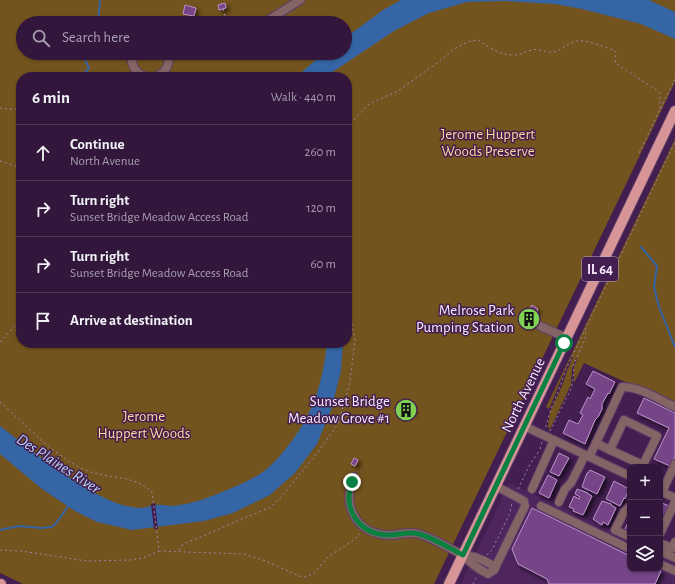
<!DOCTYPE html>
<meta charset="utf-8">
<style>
:root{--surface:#32163c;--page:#3d2347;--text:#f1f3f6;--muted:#a89faf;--line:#4d3556}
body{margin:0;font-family:"Alegreya Sans",sans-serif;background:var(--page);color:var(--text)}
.controls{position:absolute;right:12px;bottom:12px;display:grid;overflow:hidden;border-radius:8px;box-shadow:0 1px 3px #0004}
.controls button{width:36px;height:36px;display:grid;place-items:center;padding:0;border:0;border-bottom:1px solid var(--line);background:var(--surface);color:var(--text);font:20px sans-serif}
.stop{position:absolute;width:12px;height:12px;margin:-9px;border:3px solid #0b8043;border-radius:50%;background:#fff}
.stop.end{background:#0b8043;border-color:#fff;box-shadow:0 1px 4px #0008}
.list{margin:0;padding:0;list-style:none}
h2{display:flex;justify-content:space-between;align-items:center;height:52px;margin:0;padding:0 16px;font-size:17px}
h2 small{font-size:13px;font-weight:400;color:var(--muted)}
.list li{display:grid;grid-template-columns:26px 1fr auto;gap:12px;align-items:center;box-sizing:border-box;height:56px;padding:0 16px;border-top:1px solid var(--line)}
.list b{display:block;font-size:15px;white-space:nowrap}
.list p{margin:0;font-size:13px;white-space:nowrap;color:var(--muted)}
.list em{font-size:13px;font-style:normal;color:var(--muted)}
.icon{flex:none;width:22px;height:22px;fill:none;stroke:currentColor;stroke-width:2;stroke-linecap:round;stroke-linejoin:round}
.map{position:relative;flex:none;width:675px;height:584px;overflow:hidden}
.search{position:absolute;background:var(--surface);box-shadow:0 1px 3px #0004;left:16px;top:16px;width:336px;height:44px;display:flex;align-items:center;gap:10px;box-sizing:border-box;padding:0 14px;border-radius:22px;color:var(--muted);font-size:15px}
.panel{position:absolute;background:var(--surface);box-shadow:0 1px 3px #0004;left:16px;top:72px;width:336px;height:276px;border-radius:16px}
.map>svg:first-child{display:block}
.built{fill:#4e255d}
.green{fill:#73531e;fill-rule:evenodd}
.water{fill:#3565a4}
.pier{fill:#431e50}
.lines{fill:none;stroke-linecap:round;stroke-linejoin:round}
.stream{stroke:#3565a4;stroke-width:2}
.building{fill:#754587;stroke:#bc92cc;filter:url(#shadow)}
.minor-casing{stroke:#5c3b68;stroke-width:10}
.major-casing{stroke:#5c3b68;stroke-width:12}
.path{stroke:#9e85a8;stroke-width:1;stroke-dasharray:2 3;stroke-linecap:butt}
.minor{stroke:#846465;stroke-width:8}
.major{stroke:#d79597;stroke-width:10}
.route{stroke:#0b8043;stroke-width:5}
.labels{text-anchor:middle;stroke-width:3;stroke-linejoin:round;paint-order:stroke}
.shield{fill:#431e50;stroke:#c1adc9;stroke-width:1}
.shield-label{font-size:14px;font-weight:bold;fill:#f7eafd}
.park-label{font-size:15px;fill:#ffd69c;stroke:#431e50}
.poi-label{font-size:15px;fill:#f7eafd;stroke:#431e50;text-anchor:end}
.street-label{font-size:15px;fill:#f7eafd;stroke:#431e50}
.water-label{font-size:16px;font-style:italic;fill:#b8d2f6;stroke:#431e50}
</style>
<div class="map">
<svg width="675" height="584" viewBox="0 0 675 584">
<defs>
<filter id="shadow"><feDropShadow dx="3" dy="3" stdDeviation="2" flood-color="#0009"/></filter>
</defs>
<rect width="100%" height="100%" fill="#431e50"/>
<path class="built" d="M509,483L630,539V569H660V553L675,560V584H461Z"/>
<g class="green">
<path d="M0,0H675V82L434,584H23L0,573ZM23,23H345V53H23ZM21,77H347V343H21Z"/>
<path d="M675,139V405L584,363L574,383V367L577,359L576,358L572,369L571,385L550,429H549L548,426L550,412L562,386L567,371L573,357L572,356C563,373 557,391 549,409L546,407Z"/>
</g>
<g class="water">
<path d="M401,0H649L675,12V39L641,24L582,9L555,4L504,1L467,2L429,13L394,31L331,73L327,77H296L324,53H345V38L383,10Z"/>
<path d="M327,343H343L341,371L331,410L317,444L295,473L270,495L233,513L204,521L132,530L97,522L75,511L42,489L0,454V426C37,454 75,487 119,504C126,506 135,508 143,508C148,507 152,505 157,505C163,504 168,506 173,506C190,504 206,499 222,492C235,487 248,481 260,474C269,468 277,459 284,451C312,417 322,387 327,343Z"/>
</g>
<path class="pier" d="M155,503L158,529H154L151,504Z"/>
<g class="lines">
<g class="stream">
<path d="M98,23L100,0"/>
<path d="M84,77L83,75L89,68L85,60L87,53"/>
<path d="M641,247L657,266L654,287L659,307L675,347"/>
<path d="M0,530L19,526L41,528L52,527L57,522L69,505"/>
</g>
</g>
<g class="building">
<path d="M225,3L226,8L219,10L218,5Z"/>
<path d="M185,5L196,8L194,16L183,14Z"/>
<path d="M532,305L538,309L529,327L522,323Z"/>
<path d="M593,371L615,382L609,394L608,393L602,404V409L598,417L595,420L585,444L563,433L569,420L578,424L583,415L580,413L588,397L590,399L595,389L586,384Z"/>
<path d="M644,398L675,413V456L670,466L654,459L669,428L637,413Z"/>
<path d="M411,404L413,412L402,415L400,407Z"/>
<path d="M559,453L569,458L559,476L550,472Z"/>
<path d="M354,458L358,460L355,466L351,464Z"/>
<path d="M590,470L605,477L597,494L582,487L587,473H588Z"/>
<path d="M548,475L557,480L549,498L539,493Z"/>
<path d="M614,481L629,489L625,499L624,498L620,506L606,499Z"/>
<path d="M577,489L588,493V494L592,496L583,515L573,511L574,509L569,507L574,496L579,499L580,497L575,494Z"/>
<path d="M602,501L611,504V505L616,508L608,525L603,522L602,525L600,524L593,519Z"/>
<path d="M660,502L669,506L660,524Z"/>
<path d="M532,508L630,556V569H657L661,571L655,584H549L547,579L518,564L512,549Z"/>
<path d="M630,518V533L624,531Z"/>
</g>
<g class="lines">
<g class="minor-casing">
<g id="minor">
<path d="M264,23L300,0"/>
<path d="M132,53C130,64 135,74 147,77"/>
<path d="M154,77C166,74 170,64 169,53"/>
<path d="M540,326L567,338"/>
<path d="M524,426L630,476"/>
<path d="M596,443L622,387C641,387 658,399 675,407"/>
<path d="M610,450L643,465"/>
<path d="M589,457L596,443L610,450L624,420L657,436L642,467"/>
<path d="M354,477C341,505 356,534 389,535C399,535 409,531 419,534C433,538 447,547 461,554C465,556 470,556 475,557C481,559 487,562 492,565L494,570"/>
<path d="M532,489L554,440"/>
<path d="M660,491L675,498"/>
<path d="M662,492L675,464"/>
<path d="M559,502L565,489L571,483L585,455"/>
<path d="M541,506L630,549"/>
<path d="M630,506L624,512L615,530L630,537"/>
<path d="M660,534L675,502"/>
<path d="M660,543L672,548L675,542"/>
<path d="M660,551L675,558"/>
<path d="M463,555C471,564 477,568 488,574L494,570L525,506L524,501L496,486"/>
<path d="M660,564L675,571"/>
</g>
</g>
<g class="major-casing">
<g id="major">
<path d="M0,584H1"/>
<path d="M449,584L675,111"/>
</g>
</g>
<g class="path">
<path d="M223,9L227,23"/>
<path d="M0,108L8,109H21"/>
<path d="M347,127L369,104L398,91L440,61L454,49L470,41L478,40C490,48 499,55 514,55C521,55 526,51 532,50C539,48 546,53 553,52C562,51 568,42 578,41C589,40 603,47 614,50L616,53L615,62L624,69L658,91L660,94V109"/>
<path d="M639,153L675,79"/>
<path d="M0,161L21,168"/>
<path d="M0,342L21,319"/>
<path d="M0,402C25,424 51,453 81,468C104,480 133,473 152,492L159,551L243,554L266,561L299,576L305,577L313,574L329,556L345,546L355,539L361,532"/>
<path d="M546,427C550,407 560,390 566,369L675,142"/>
<path d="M550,431L571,389L573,380L574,364L585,339L586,330"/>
<path d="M540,449L542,442"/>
<path d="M518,489L530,464L540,450"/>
<path d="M0,550L21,551L87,561L130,560L143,558L159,551"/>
<path d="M179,550L183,544L208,534L230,524L271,507L281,497L318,452L338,424L350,382L355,340L350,313L347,307"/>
<path d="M487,555L492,550L510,513L512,502"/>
<path d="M473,584L477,576"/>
</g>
<use href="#minor" class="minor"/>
<use href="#major" class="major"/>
</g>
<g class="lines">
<path class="route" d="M352,482C342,509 359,534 388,535C399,535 408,531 419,534C434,538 449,548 463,555L564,343"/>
</g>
<defs>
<g id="building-disc" transform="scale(1.15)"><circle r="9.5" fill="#7ed153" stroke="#431e50"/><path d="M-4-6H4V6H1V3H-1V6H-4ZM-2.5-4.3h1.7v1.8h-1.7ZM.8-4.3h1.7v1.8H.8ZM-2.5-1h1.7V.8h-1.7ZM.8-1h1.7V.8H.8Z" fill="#111"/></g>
</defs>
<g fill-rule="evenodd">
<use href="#building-disc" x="529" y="319"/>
<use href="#building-disc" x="406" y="410"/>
</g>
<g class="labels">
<rect class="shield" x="582" y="257" width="36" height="24" rx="3"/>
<g class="shield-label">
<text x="600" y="274">IL 64</text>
</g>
<g class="park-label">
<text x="488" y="139">Jerome Huppert<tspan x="488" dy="17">Woods Preserve</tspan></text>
<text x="144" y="421">Jerome<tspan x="144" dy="17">Huppert Woods</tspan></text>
</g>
<g class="poi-label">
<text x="514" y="315">Melrose Park<tspan x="514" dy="17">Pumping Station</tspan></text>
<text x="390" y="406">Sunset Bridge<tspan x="390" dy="17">Meadow Grove #1</tspan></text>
</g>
<g class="street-label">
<text transform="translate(523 395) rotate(-64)" y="5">North Avenue</text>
</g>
<g class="water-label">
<text transform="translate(59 463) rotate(33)" y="6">Des Plaines River</text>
</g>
</g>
</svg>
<div class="controls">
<button>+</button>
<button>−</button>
<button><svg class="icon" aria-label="layers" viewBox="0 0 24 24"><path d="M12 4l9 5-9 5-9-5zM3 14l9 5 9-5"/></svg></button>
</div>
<div class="stop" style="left:564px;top:343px"></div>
<div class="stop end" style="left:352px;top:482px"></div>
<div class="search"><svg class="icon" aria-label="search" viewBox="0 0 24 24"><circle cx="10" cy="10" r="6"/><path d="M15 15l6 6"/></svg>Search here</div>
<section class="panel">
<h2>6 min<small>Walk · 440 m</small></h2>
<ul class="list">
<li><svg class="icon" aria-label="ahead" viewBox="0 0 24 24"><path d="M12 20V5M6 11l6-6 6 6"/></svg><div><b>Continue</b><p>North Avenue</p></div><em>260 m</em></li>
<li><svg class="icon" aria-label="right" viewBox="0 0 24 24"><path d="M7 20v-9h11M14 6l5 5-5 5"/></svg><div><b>Turn right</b><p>Sunset Bridge Meadow Access Road</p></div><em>120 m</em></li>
<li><svg class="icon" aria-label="right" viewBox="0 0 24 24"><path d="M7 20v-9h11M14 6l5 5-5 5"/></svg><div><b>Turn right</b><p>Sunset Bridge Meadow Access Road</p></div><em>60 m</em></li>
<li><svg class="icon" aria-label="arrive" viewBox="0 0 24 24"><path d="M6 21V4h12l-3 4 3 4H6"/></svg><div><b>Arrive at destination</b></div></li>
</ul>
</section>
</div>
